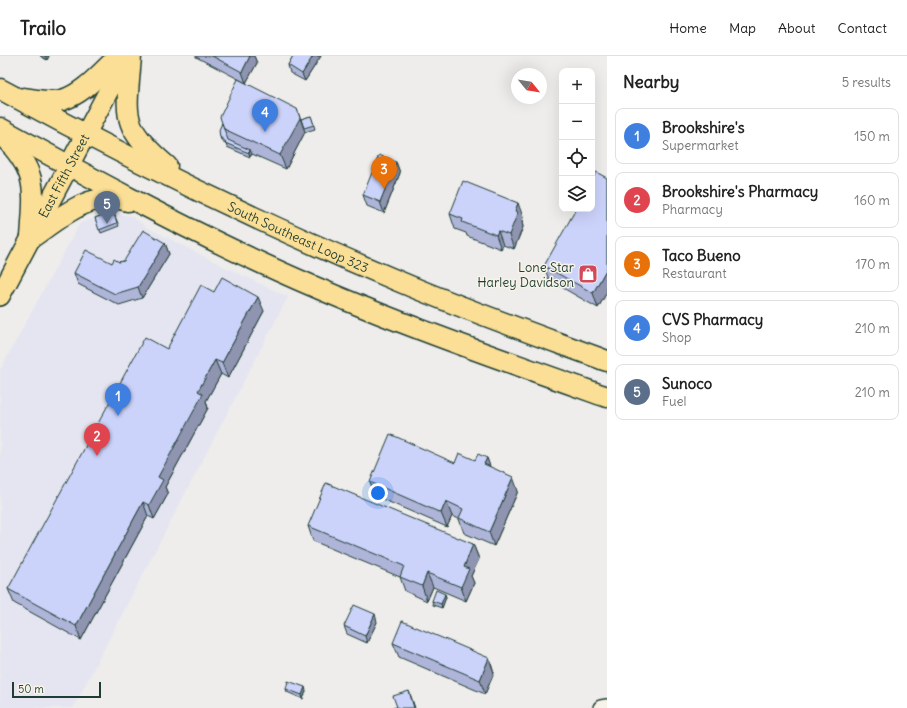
<!DOCTYPE html>
<meta charset="utf-8">
<style>
:root{--surface:#fff;--page:#f2f2f2;--text:#222;--muted:#767676;--line:#e0e0e0;--accent:#0b8043}
body{margin:0;font-family:Delius,sans-serif;background:var(--page);color:var(--text)}
.controls{position:absolute;right:12px;top:12px;display:grid;overflow:hidden;border-radius:8px;box-shadow:0 4px 16px #0002}
.controls button{width:36px;height:36px;display:grid;place-items:center;padding:0;border:0;border-bottom:1px solid var(--line);background:var(--surface);color:var(--text);font:20px sans-serif}
.compass{position:absolute;left:511px;top:12px;width:36px;height:36px;border-radius:50%;background:var(--surface);box-shadow:0 4px 16px #0002;rotate:120deg}
.scale{position:absolute;left:12px;bottom:10px;width:89px;box-sizing:border-box;padding-left:4px;border:2px solid #1f3d34;border-top:0;font-size:11px;line-height:14px;white-space:nowrap;color:#1f3d34;-webkit-text-stroke:3px #f7f3e8;paint-order:stroke}
.you{position:absolute;left:378px;top:437px;width:14px;height:14px;margin:-10px;border:3px solid #fff;border-radius:50%;background:#1a73e8;box-shadow:0 0 0 6px #1a73e833}
.badge{display:grid;place-items:center;width:26px;height:26px;border-radius:50%;background:var(--accent);color:#fff;font-size:13px;font-weight:700}
.pin{position:absolute;translate:-50% -33px;filter:drop-shadow(0 1px 2px #0008)}
.pin::after{content:'';position:absolute;top:21px;width:14px;height:12px;background:inherit;clip-path:polygon(0 0,100% 0,50% 100%)}
.list{margin:0;padding:0;list-style:none}
h2{display:flex;justify-content:space-between;align-items:center;height:52px;margin:0;padding:0 16px;font-size:17px}
h2 small{font-size:13px;font-weight:400;color:var(--muted)}
.list li{display:grid;grid-template-columns:26px 1fr auto;gap:12px;align-items:center;box-sizing:border-box;height:56px;margin:0 8px 8px;padding:0 8px;border:1px solid var(--line);border-radius:8px}
.list b{display:block;font-size:15px;white-space:nowrap}
.list p{margin:0;font-size:13px;white-space:nowrap;color:var(--muted)}
.list em{font-size:13px;font-style:normal;color:var(--muted)}
.icon{flex:none;width:22px;height:22px;fill:none;stroke:currentColor;stroke-width:2;stroke-linecap:round;stroke-linejoin:round}
.map{position:relative;flex:none;width:607px;height:652px;overflow:hidden}
header{display:flex;align-items:center;gap:24px;box-sizing:border-box;height:56px;padding:0 20px;background:var(--surface);border-bottom:1px solid var(--line)}
header strong{font-size:19px}
nav{display:flex;gap:22px;margin-inline-start:auto;font-size:14px}
main{display:flex}
aside{flex:1;background:var(--surface)}
.map>svg:first-child{display:block}
.built{fill:#e4e5f0}
.lines{fill:none;stroke-linecap:round;stroke-linejoin:round}
.tertiary-casing{stroke:#1f3d34;stroke-width:18}
.primary-casing{stroke:#1f3d34;stroke-width:22}
.trunk-casing{stroke:#1f3d34;stroke-width:23}
.tertiary{stroke:#f7f3e8;stroke-width:15}
.primary{stroke:#fbdf96;stroke-width:19}
.trunk{stroke:#fbdf96;stroke-width:20}
.wall{fill:#afb5d8;stroke:#1f3d34}
.shaded-wall{fill:#8f94b0;stroke:#1f3d34}
.building{fill:#ccd3fb;stroke:#1f3d34}
.labels{text-anchor:middle;stroke-width:3;stroke-linejoin:round;paint-order:stroke}
.street-label{font-size:13px;fill:#1f3d34;stroke:#f7f3e8}
.poi-label{font-size:13px;fill:#1f3d34;stroke:#f7f3e8;text-anchor:end}
</style>
<header>
<strong>Trailo</strong>
<nav><a>Home</a><a>Map</a><a>About</a><a>Contact</a></nav>
</header>
<main>
<div class="map">
<svg width="607" height="652" viewBox="0 0 607 652">
<rect width="100%" height="100%" fill="#eeedec"/>
<filter id="ink" filterUnits="userSpaceOnUse"><feTurbulence type="fractalNoise" baseFrequency=".025" numOctaves="2"/><feDisplacementMap in="SourceGraphic" scale="8" xChannelSelector="R" yChannelSelector="G"/><feConvolveMatrix kernelMatrix="1 2 1 2 8 2 1 2 1" color-interpolation-filters="sRGB"/></filter>
<g filter="url(#ink)">
<path class="built" d="M111,157L131,160L146,171L223,210L288,241L73,652H0V314L80,167Z"/>
<g class="lines">
<g class="tertiary-casing">
<path id="tertiary" d="M601,652L607,651"/>
</g>
<g class="primary-casing">
<g id="primary">
<path id="s1" d="M0,240L127,0"/>
</g>
</g>
<g class="trunk-casing">
<g id="trunk">
<path d="M131,0C127,59 118,69 167,110"/>
<path id="s2" d="M0,33C129,103 262,168 398,225C466,254 537,279 607,305"/>
<path d="M24,42C36,44 50,47 62,44C84,38 102,15 119,0"/>
<path d="M0,72C86,119 172,166 261,207C373,259 491,300 607,341"/>
<path d="M3,80C39,117 34,133 31,182"/>
<path d="M31,182C60,162 91,133 128,145"/>
</g>
</g>
<use href="#tertiary" class="tertiary"/>
<use href="#primary" class="primary"/>
<use href="#trunk" class="trunk"/>
</g>
<g class="wall">
<path d="M40,0H49L47,4Z"/>
<path d="M196,0H254L257,7L246,27L196,1Z"/>
<path d="M293,0H321L305,25L290,17L288,9Z"/>
<path d="M311,60L315,73L305,76L286,113L252,98L250,101L227,91L226,88L221,84L220,81L222,67L301,63Z"/>
<path d="M396,106L400,117L384,157L367,150L363,139Z"/>
<path d="M607,122V236L598,252L549,224L544,210Z"/>
<path d="M113,155L119,170L101,177L95,162Z"/>
<path d="M450,158L523,161L522,166L523,171L514,193L503,189L501,193L467,180L466,177L455,173Z"/>
<path d="M165,187L169,198L142,242L119,249L78,228L74,217L112,207L124,205Z"/>
<path d="M214,236L264,255L228,322L221,318L206,345L208,352L165,431L168,438L154,463L148,460L81,584L14,547L8,533L167,293Z"/>
<path d="M487,402L490,411L518,435L494,490L464,477L459,463L452,460L447,471L375,440L370,426L455,407L475,404Z"/>
<path d="M308,470L473,488L479,503L471,520L474,527L466,545L433,531L427,545L405,535L400,521L313,485Z"/>
<path d="M445,538L446,541L442,552L433,549L432,545Z"/>
<path d="M377,566L367,587L347,578L344,570Z"/>
<path d="M393,587L489,602L494,617L485,638L399,601Z"/>
<path d="M286,633L306,635L303,643L287,636Z"/>
</g>
<g class="shaded-wall">
<path d="M45,0H49L47,4Z"/>
<path d="M250,0H254L257,7L246,27L242,16Z"/>
<path d="M313,0H321L305,25L302,18Z"/>
<path d="M297,53L305,76L286,113L280,99Z"/>
<path d="M250,94L252,98L250,101L249,97Z"/>
<path d="M396,106L400,117L384,157L380,146Z"/>
<path d="M518,147L523,161L522,166L523,171L514,193L509,179L515,155Z"/>
<path d="M498,175L503,189L501,193L496,179Z"/>
<path d="M165,187L169,198L142,242L138,231Z"/>
<path d="M607,212V236L598,252L593,237Z"/>
<path d="M258,241L264,255L228,322L222,307Z"/>
<path d="M215,304L221,318L206,345L208,352L165,431L168,438L154,463L149,449L158,421L198,335Z"/>
<path d="M487,402L492,416L484,408Z"/>
<path d="M513,421L518,435L494,490L489,476Z"/>
<path d="M446,445L452,460L447,471L441,457Z"/>
<path d="M143,446L148,460L81,584L76,570Z"/>
<path d="M473,488L479,503L471,520L474,527L466,545L461,531L464,511Z"/>
<path d="M427,517L433,531L427,545L422,530Z"/>
<path d="M445,538L446,541L442,552L441,548Z"/>
<path d="M375,558L377,566L367,587L365,580Z"/>
<path d="M489,602L494,617L485,638L480,624Z"/>
<path d="M305,631L306,635L303,643L302,639Z"/>
<path d="M409,635L413,646L415,652H414Z"/>
</g>
<g class="building">
<path d="M212,0H250L242,16Z"/>
<path d="M293,0H313L302,18L288,9Z"/>
<path d="M238,23L297,53L300,62L280,99L224,73L220,61Z"/>
<path d="M311,60L314,69L304,72L301,63Z"/>
<path d="M222,67L228,84L250,94L249,97L225,87L226,86L220,81L219,74Z"/>
<path d="M379,99L396,106L380,146L363,139Z"/>
<path d="M596,116L607,122V212L593,237L544,210L576,153H592V124Z"/>
<path d="M463,125L518,147L515,155L518,156L509,179L498,175L496,179L462,166L463,163L450,158Z"/>
<path d="M113,155L117,167L99,174L95,162Z"/>
<path d="M143,174L165,187L138,231L115,238L74,217L86,194L112,207L114,203L119,206L124,205Z"/>
<path d="M222,221L258,241L222,307L215,304L198,335L203,338L158,421L163,424L149,449L143,446L76,570L8,533L145,281L167,293L201,229L214,236Z"/>
<path d="M390,378L455,407L459,397L475,404L478,398L487,402L484,408L513,421L489,476L459,462L463,453L446,445L441,457L370,426Z"/>
<path d="M326,427L473,488L464,511L469,513L461,531L427,517L422,530L400,521L404,510L308,470Z"/>
<path d="M436,534L445,538L441,548L432,545Z"/>
<path d="M354,549L375,558L365,580L344,570Z"/>
<path d="M402,565L489,602L480,624L393,587Z"/>
<path d="M288,625L305,631L302,639L286,633Z"/>
<path d="M409,635L414,652H392L397,651L393,640Z"/>
</g>
</g>
<defs>
<g id="shop-square" transform="scale(1)"><rect x="-9" y="-9" width="18" height="18" rx="4" fill="#d1495b" stroke="#f7f3e8"/><path d="M-5-2.5h2.3a2.7 3.5 0 0 1 5.4 0H5L5.5 6h-11ZM-1.5-2.5h3a1.5 2.3 0 0 0-3 0Z" fill="#fff"/></g>
</defs>
<g fill-rule="evenodd">
<use href="#shop-square" x="588" y="218"/>
</g>
<g class="labels">
<g class="street-label">
<text dy="5" stroke="none"><textPath href="#s1" startOffset="136">East Fifth Street</textPath></text>
<text dy="5" stroke="none"><textPath href="#s2" startOffset="333">South Southeast Loop 323</textPath></text>
</g>
<g class="poi-label">
<text x="574" y="216">Lone Star<tspan x="574" dy="15">Harley Davidson</tspan></text>
</g>
</g>
</svg>
<div class="controls">
<button>+</button>
<button>−</button>
<button><svg class="icon" aria-label="locate" viewBox="0 0 24 24"><circle cx="12" cy="12" r="6"/><path d="M12 2v4M12 18v4M2 12h4M18 12h4"/></svg></button>
<button><svg class="icon" aria-label="layers" viewBox="0 0 24 24"><path d="M12 4l9 5-9 5-9-5zM3 14l9 5 9-5"/></svg></button>
</div>
<svg class="compass" viewBox="-18 -18 36 36"><path d="M0-13l5 13h-10z" fill="#e53935"/><path d="M0 13l5-13h-10z" fill="#767676"/></svg>
<div class="scale">50 m</div>
<div class="you"></div>
<div class="pin badge" style="left:118px;top:360px;background:#3f7fe0">1</div>
<div class="pin badge" style="left:97px;top:400px;background:#e0444e">2</div>
<div class="pin badge" style="left:384px;top:133px;background:#e8710a">3</div>
<div class="pin badge" style="left:265px;top:76px;background:#3f7fe0">4</div>
<div class="pin badge" style="left:107px;top:168px;background:#5c6f8a">5</div>
</div>
<aside>
<h2>Nearby<small>5 results</small></h2>
<ul class="list">
<li><span class="badge" style="background:#3f7fe0">1</span><div><b>Brookshire's</b><p>Supermarket</p></div><em>150 m</em></li>
<li><span class="badge" style="background:#e0444e">2</span><div><b>Brookshire's Pharmacy</b><p>Pharmacy</p></div><em>160 m</em></li>
<li><span class="badge" style="background:#e8710a">3</span><div><b>Taco Bueno</b><p>Restaurant</p></div><em>170 m</em></li>
<li><span class="badge" style="background:#3f7fe0">4</span><div><b>CVS Pharmacy</b><p>Shop</p></div><em>210 m</em></li>
<li><span class="badge" style="background:#5c6f8a">5</span><div><b>Sunoco</b><p>Fuel</p></div><em>210 m</em></li>
</ul>
</aside>
</main>
